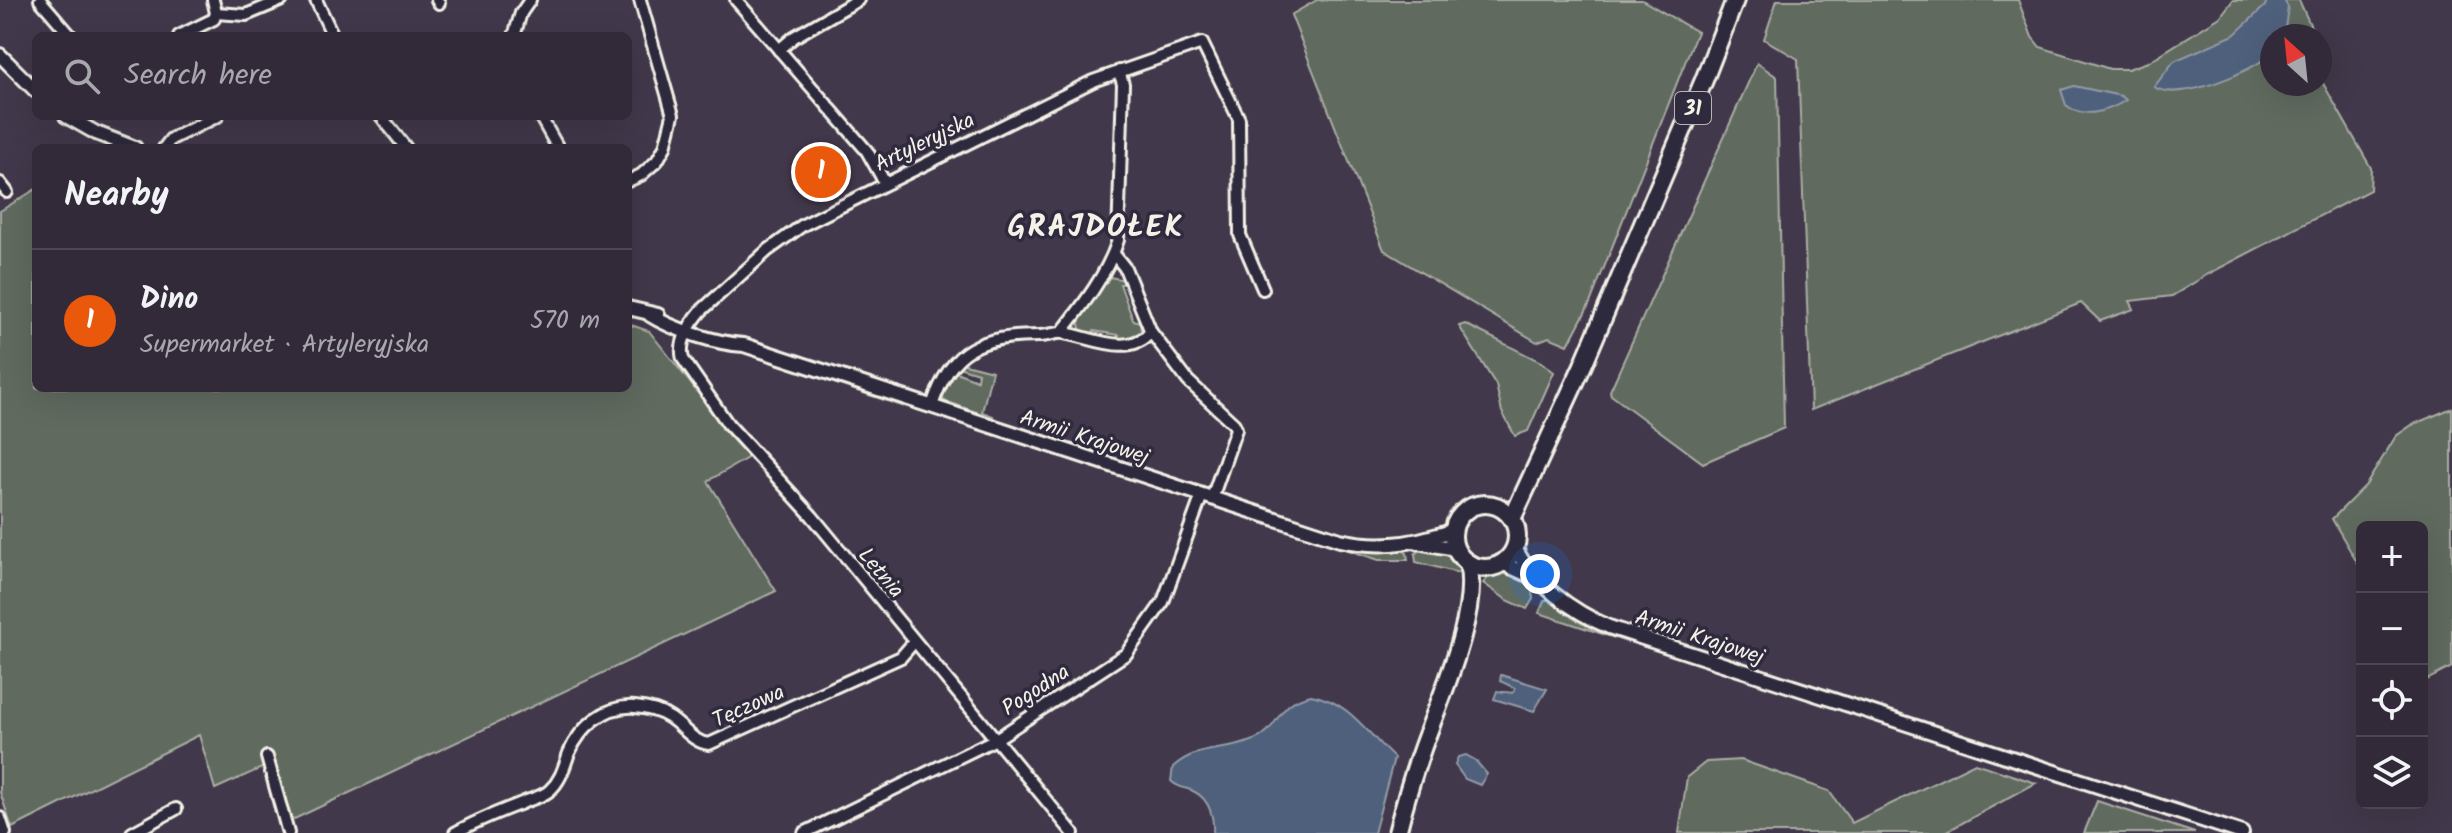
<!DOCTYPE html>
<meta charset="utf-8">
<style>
:root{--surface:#322a38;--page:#3a3240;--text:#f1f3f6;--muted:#a8a7ae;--line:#4d4653;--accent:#ea580c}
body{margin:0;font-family:Kalam,sans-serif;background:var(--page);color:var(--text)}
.controls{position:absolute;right:24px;bottom:24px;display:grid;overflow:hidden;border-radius:12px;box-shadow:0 8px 32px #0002}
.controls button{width:72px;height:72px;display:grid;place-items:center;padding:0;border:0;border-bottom:2px solid var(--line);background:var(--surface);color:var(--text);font:40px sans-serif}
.compass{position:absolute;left:2260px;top:24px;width:72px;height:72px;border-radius:50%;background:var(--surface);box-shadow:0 8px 32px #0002;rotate:333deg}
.you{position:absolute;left:1540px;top:574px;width:28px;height:28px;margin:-20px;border:6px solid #fff;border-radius:50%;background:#1a73e8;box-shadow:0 0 0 12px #1a73e833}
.badge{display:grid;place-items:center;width:52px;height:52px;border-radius:50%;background:var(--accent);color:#fff;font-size:26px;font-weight:700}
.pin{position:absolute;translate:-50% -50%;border:4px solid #fff;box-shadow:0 2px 8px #0006}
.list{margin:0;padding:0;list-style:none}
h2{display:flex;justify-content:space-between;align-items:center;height:104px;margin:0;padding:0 32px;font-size:34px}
h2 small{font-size:26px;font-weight:400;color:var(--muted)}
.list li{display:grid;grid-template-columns:52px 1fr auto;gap:24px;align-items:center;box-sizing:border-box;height:144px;padding:0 32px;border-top:2px solid var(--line)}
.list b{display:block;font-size:30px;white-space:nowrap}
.list p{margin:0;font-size:26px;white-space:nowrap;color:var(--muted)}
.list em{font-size:26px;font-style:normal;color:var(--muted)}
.icon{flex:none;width:44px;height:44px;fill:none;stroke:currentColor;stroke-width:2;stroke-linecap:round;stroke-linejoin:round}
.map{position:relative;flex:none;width:2452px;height:833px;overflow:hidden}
.search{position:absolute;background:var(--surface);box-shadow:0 8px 32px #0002;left:32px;top:32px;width:600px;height:88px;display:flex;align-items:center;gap:20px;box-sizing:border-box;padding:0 28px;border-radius:12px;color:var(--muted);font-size:30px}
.panel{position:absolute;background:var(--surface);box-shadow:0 8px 32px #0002;left:32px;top:144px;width:600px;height:248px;border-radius:12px}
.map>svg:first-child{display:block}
.green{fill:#606b5f;stroke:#aaaea4;stroke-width:2}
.water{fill:#50617b;stroke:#929ba7;stroke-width:2}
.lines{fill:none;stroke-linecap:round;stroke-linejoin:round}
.minor-casing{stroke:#f4f1e8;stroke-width:16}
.tertiary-casing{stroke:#f4f1e8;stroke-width:18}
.primary-casing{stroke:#f4f1e8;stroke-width:22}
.minor{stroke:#2f2a3d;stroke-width:10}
.tertiary{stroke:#2f2a3d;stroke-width:12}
.primary{stroke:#2f2a3d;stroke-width:16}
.labels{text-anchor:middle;stroke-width:7;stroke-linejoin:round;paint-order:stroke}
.shield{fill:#2f2a3d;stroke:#b9b5b5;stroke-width:2}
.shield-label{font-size:20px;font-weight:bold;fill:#f4f1e8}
.street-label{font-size:22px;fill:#f4f1e8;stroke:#2f2a3d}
.district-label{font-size:30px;font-weight:bold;letter-spacing:2px;fill:#f4f1e8;stroke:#2f2a3d}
</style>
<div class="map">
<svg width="2452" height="833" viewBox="0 0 2452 833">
<rect width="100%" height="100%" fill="#42384b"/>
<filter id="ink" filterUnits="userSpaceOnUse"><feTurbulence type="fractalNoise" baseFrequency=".0125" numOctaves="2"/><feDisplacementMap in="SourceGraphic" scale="16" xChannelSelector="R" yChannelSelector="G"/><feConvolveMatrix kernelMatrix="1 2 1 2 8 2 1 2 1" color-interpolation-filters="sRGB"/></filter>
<g filter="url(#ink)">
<g class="green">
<path d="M1317,0H1642L1697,32L1590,303L1568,345L1549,337L1537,342L1384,250L1291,15Z"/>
<path d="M1777,0H2018L2032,37L2040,47L2110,69H2128L2148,62L2220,17L2233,0H2299L2312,29L2309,36H2272V84H2320V78L2371,168L2370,190L2210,273L2172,296L2130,301L2134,309L2100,321L2081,303L1811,410L1798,59L1764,39Z"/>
<path d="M1757,63L1777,77L1784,428L1703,463L1611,395L1610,391Z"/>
<path d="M36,189V388H628V324L649,331L749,457L708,481L776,591L290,821L275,762L215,789L199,735L12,828L0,792V211Z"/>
<path d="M1110,277L1125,280L1124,284H1120L1133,320L1140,322L1141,332L1129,337V340H1115L1119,335L1094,331L1090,335L1081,333L1078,319L1105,278Z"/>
<path d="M1465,324L1541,362L1554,372L1528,431L1515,436L1502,412L1496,385L1459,326Z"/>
<path d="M726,347L746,351L900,402L902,406Z"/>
<path d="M961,363L992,371L982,412L993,416L992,418L943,400V394L956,372L977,380L978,373L958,367Z"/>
<path d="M2452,408V667L2425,681L2422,675V527H2362V571L2332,519L2366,485L2396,436L2412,425Z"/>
<path d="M1309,535L1401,549L1407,553L1408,560H1379L1308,537Z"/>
<path d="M1421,548C1444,550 1457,551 1466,575L1416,562L1415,554Z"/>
<path d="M1504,569L1531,583L1533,599L1527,609L1507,600L1483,583L1493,572Z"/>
<path d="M1550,599L1627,637V642L1539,613L1544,601Z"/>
<path d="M1741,760L1829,791L1852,823L1975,763L2036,783L1944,833H1679L1687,777L1706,762Z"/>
<path d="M2097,801L2195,833H2084Z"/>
</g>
<g class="water">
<path d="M2267,0H2284L2288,7L2284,36H2272V53C2252,72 2179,103 2154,87L2174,61L2234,35L2265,6Z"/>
<path d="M2074,86L2121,96L2126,100C2108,112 2083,119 2066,105L2061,90Z"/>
<path d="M1501,675L1547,689L1534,711L1494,699L1497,691L1513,693L1515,688L1500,681Z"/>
<path d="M1311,695C1350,702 1365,731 1394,758L1374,833H1213C1214,818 1210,800 1195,792C1186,787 1179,789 1171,781L1173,767C1198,744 1225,753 1254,740C1282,728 1274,703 1311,695Z"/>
<path d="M1466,755L1475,760L1487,774L1480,785L1465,779L1455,765L1458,757Z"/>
</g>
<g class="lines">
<g class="minor-casing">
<g id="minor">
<path d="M40,0L71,36"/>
<path d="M213,0L216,13"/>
<path d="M316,0L333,36"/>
<path d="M437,0L439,3"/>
<path d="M736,0L867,151L885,183"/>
<path d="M216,13L246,15L282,0"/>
<path d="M179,36L214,19L216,13"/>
<path d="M514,36L521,13L530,0"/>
<path d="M779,50L794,37L858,0"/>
<path d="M381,116L406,148"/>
<path d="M540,116L558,148"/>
<path d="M164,148L171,139L218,116"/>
<path d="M628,181L641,175L657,161L665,147L673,115L640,0"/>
<path d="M0,183L7,192"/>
<path d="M1114,254L1125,268L1151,332L1188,381L1234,424L1236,429L1212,498"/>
<path d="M1062,332C1083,305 1108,273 1118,240L1123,84L1119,71"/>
<path d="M932,406C951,347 982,336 1040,336C1048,336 1056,332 1064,333C1091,337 1129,358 1151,332"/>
<path d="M267,757L288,833"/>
<path d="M0,818L5,833"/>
<path d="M132,833L176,809"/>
<path d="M455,833C477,820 499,812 522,803C530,799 543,797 550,790C561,780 564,767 569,753C580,727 605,705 635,707C647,708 660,711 670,718C684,727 692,742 709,744L901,657L914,642"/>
<path d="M804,833L996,739L1126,654L1163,602L1202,495"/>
<path d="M1073,833L812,516L728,424L683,359C678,342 690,324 701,311L767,251L803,225L1093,81L1202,43L1239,119L1240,235L1263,289"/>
</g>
</g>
<g class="tertiary-casing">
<g id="tertiary">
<path d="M0,55L36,91"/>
<path d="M66,116L96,133L135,148"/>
<path d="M628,308L658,315"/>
<path d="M650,315C672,329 717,344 744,345L1340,540C1372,547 1400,546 1430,537C1440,534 1447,534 1455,528"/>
<path d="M1417,542L1456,549"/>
<path d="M1515,548C1533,583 1573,612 1609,627L2242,833"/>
<path d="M1502,563L1537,579"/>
</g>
</g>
<g class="primary-casing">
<g id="primary">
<circle cx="1485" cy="536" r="32"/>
<path d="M1512,519L1583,365L1704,80L1735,0"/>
<path d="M1397,833C1404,805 1412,777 1422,749C1439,700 1480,614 1468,563"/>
</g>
</g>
<use href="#minor" class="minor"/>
<use href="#tertiary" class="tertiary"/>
<use href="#primary" class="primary"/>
</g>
</g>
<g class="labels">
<rect class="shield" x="1675" y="92" width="36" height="32" rx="6"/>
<g class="shield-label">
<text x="1693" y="115">31</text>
</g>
<g class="street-label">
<text transform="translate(924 141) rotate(-26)" y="8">Artyleryjska</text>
<text transform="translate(1085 436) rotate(18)" y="8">Armii Krajowej</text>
<text transform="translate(882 572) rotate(50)" y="8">Letnia</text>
<text transform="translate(1700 636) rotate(18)" y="8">Armii Krajowej</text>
<text transform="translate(1035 689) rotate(-33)" y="8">Pogodna</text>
<text transform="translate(748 705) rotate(-24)" y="8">Tęczowa</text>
</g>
<g class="district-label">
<text x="1096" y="236">GRAJDOŁEK</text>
</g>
</g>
</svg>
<div class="controls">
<button>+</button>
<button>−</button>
<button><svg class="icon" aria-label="locate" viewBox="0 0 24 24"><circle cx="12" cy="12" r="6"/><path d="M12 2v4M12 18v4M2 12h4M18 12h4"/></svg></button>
<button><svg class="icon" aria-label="layers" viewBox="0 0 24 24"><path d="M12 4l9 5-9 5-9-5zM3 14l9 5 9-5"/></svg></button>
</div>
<svg class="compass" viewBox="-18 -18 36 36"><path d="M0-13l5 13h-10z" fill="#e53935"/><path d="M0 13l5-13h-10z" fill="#a8a7ae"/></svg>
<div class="you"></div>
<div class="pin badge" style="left:821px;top:172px">1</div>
<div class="search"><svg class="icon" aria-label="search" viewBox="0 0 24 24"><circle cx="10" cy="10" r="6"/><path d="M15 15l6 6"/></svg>Search here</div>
<section class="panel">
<h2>Nearby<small></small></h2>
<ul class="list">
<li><span class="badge">1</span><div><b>Dino</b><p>Supermarket · Artyleryjska</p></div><em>570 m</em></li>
</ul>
</section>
</div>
